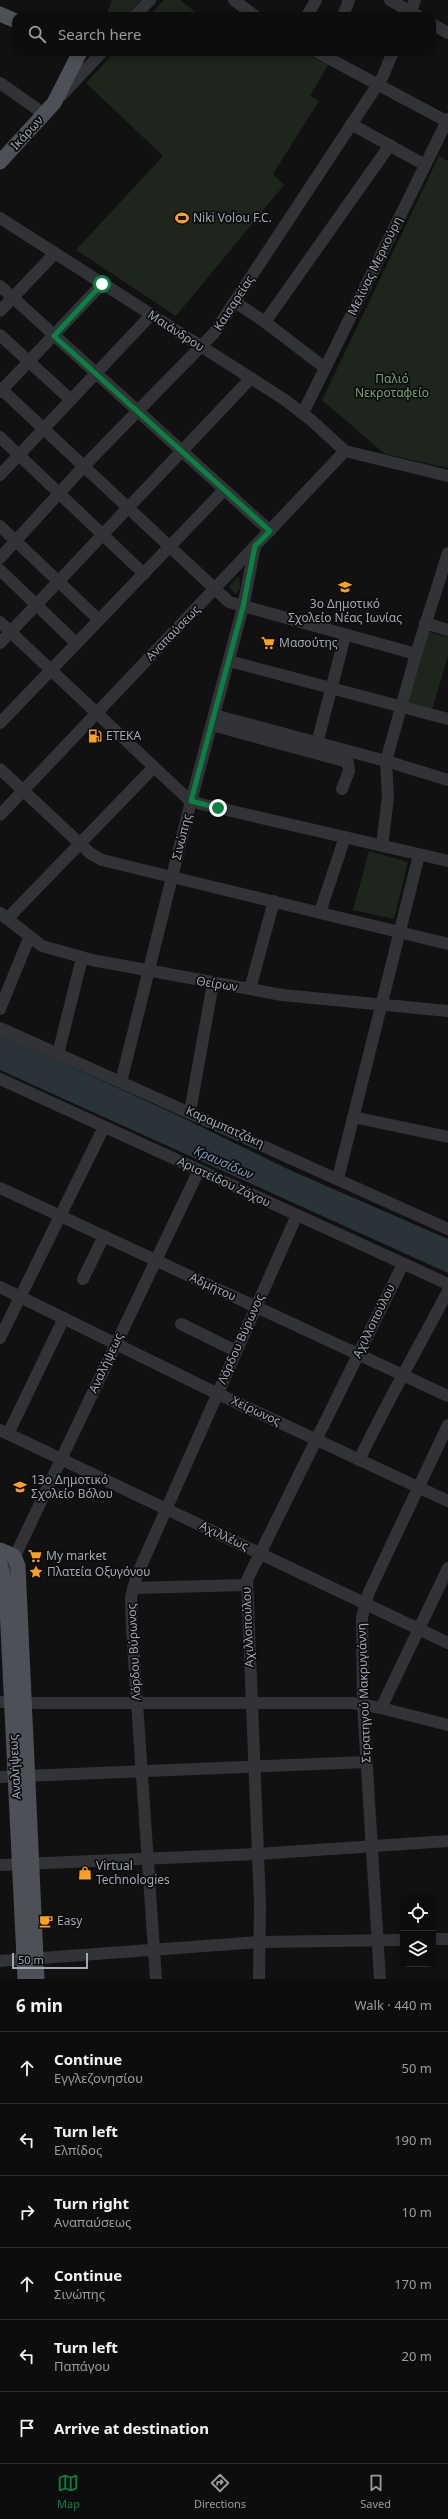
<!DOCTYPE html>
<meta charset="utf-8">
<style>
:root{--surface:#0d0d0e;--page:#1b1b1c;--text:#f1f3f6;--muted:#9a9c9e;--line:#2d2d2e;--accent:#0b8043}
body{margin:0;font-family:"Noto Sans",sans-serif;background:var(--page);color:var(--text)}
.controls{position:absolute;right:12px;bottom:12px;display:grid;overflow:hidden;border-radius:8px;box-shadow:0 2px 6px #0003}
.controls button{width:36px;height:36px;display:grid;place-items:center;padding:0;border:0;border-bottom:1px solid var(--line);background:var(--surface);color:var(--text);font:20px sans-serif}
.scale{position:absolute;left:12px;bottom:10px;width:76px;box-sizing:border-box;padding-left:4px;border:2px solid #a1a8b4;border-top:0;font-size:11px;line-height:14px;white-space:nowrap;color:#a1a8b4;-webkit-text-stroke:3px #0c0c0d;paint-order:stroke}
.stop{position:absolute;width:12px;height:12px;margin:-9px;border:3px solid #0b8043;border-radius:50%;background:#fff}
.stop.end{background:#0b8043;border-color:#fff;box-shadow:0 1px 4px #0008}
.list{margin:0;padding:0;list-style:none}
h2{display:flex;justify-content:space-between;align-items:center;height:52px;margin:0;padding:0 16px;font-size:17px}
h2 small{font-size:13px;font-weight:400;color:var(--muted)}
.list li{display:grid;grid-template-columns:26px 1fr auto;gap:12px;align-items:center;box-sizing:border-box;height:72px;padding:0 16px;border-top:1px solid var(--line)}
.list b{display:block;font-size:15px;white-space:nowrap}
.list p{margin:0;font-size:13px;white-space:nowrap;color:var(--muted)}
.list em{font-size:13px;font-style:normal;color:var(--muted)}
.icon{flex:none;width:22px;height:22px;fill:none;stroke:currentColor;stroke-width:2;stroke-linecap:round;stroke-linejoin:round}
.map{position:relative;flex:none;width:448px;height:1979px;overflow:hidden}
.search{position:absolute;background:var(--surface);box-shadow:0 2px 6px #0003;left:12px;right:12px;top:12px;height:44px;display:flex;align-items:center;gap:10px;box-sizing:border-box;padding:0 14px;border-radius:12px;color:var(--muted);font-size:15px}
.sheet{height:484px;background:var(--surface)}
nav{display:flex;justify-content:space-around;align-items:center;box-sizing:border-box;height:56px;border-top:1px solid var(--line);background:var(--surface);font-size:11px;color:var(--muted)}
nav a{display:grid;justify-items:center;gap:2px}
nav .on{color:var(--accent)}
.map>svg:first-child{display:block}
.green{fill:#1d251d}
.water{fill:#293338}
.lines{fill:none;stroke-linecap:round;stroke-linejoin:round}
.minor{stroke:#313337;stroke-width:12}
.major{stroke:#4d5057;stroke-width:15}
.route{stroke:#0b8043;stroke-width:5}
.labels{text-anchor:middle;stroke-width:3.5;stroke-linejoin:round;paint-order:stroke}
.street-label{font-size:12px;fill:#a1a8b4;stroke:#0c0c0d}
.poi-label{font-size:12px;fill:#a1a8b4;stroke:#0c0c0d;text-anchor:start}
.park-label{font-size:12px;fill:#77a077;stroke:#0c0c0d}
.water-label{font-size:13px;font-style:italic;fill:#759ab2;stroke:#0c0c0d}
</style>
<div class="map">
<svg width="448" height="1979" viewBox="0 0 448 1979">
<rect width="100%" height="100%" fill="#111112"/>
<g class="green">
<path d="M112,0H141L127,16H106Z"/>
<path d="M164,0H180L200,16H149Z"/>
<path d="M115,52H247L253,57L257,52H302L328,65L310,96L319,101L273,174L284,185L176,316L76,250L163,156L86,83Z"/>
<path d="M439,156L448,161V468L385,454L322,400Z"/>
<path d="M239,576L240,588L236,595L229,587Z"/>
<path d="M426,631L448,637V656L431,713L404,705Z"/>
<path d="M369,851L408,862L394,919L353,910Z"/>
</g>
<path class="water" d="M0,1034L177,1115L292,1171L448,1239V1273L0,1070Z"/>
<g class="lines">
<g class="minor">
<path d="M234,0L255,16"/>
<path d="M390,0L418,16"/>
<path d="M135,16L150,0"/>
<path d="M307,16L316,0"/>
<path d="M343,16L349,0"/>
<path d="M409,16L415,0"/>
<path d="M432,24L448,33"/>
<path d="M317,52L448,122"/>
<path d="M0,83L44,114"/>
<path d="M62,95L102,52"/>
<path d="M351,124L425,165"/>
<path d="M0,218L285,400L311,420L345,451L448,476"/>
<path d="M0,286L270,531"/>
<path d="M235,302L265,322L325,368"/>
<path d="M0,311L55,253"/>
<path d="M265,322L390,145"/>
<path d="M0,335L71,400"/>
<path d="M0,388L229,602L416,654"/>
<path d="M0,392L102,284"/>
<path d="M303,413L448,119"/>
<path d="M0,437L144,574"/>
<path d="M0,475L151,315"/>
<path d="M0,526L99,620"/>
<path d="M0,558L84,466L214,333L382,78L393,52"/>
<path d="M0,570L76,643"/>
<path d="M0,622L188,799L201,804L448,861"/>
<path d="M425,623L448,630"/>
<path d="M0,643L251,378"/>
<path d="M229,661L448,719"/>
<path d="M214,715L386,761L448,780"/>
<path d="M0,723L224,490"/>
<path d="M212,725L348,762L349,771L342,789"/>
<path d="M315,751L345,636"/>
<path d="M0,769L90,853L102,860L448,944"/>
<path d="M0,815L345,451"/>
<path d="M382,846L388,797L386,761L416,654L448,553"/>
<path d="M320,912L345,837"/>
<path d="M0,913L42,946L92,960L282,995L448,1011"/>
<path d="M7,919L153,768"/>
<path d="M250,989L274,901"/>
<path d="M0,1009L29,938"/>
<path d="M0,1028L448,1229"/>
<path d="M58,1054L82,958"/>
<path d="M0,1079L448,1284"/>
<path d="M121,1082L191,801L243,607L255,546"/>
<path d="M190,1112L213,983"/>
<path d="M353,1117L448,1137"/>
<path d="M338,1178L419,855"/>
<path d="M0,1188L448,1396"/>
<path d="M83,1279L104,1236"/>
<path d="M0,1287L216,1393L448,1501"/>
<path d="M181,1324L236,1351"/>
<path d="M0,1338L104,1127"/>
<path d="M0,1430L448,1643"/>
<path d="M8,1434L64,1318"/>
<path d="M359,1460C387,1402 418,1348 448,1291"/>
<path d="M5,1577L199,1170"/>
<path d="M133,1588L246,1585"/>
<path d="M0,1702H12"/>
<path d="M24,1703H352L381,1708L448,1725"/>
<path d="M381,1708L448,1568"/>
<path d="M0,1777L366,1762"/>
<path d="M0,1865L258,1854L448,1841"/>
<path d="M433,1939H448"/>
<path d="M0,1961L260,1942L403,1940"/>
<path d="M156,1979L132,1630L131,1597L137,1575L297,1215"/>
<path d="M259,1979L260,1904L247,1580L403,1264"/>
<path d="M380,1979L363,1704L362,1617L369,1592L448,1425"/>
</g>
<g class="major">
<path d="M0,14L16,21"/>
<path d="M0,162L54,103L80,52"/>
<path d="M0,1550L14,1556L18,1566L37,1979"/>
<path d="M0,1564L6,1587L25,1979"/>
</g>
</g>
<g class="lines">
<path class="route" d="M102,284L54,336L270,531L255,546L243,607L191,801L218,808"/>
</g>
<defs>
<g id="stadium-bare" transform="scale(1.08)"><path d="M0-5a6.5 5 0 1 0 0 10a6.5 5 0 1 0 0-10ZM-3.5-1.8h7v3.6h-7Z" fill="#fba020" stroke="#0c0c0d" stroke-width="2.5" paint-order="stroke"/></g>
<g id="school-bare" transform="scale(1.08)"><path d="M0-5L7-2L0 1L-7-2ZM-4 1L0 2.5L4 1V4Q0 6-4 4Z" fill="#fba020" stroke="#0c0c0d" stroke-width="2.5" paint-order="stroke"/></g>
<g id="supermarket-bare" transform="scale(1.08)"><path d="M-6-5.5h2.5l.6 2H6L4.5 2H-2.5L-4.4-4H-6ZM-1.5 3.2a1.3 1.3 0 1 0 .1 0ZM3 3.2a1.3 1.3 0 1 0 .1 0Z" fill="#fba020" stroke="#0c0c0d" stroke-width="2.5" paint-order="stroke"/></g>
<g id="fuel-bare" transform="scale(1.08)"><path d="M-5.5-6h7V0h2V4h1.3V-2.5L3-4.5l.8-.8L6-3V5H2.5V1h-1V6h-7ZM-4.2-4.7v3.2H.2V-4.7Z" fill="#fba020" stroke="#0c0c0d" stroke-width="2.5" paint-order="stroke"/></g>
<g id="sight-bare" transform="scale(1.08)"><path d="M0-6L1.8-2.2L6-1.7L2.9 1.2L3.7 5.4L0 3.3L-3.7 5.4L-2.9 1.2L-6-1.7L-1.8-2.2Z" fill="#fba020" stroke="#0c0c0d" stroke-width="2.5" paint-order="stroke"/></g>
<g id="shop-bare" transform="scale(1.08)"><path d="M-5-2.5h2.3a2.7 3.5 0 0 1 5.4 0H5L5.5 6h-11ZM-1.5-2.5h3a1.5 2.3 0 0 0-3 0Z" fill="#fba020" stroke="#0c0c0d" stroke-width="2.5" paint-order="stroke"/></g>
<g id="cafe-bare" transform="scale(1.08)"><path d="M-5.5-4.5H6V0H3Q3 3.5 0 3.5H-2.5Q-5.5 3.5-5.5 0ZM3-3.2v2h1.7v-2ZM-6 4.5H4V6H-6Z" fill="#fba020" stroke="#0c0c0d" stroke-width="2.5" paint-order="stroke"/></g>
</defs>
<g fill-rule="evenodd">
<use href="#stadium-bare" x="182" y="218"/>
<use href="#school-bare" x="345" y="587"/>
<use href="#supermarket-bare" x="268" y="643"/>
<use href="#fuel-bare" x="95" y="736"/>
<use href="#school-bare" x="20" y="1487"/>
<use href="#supermarket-bare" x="35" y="1556"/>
<use href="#sight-bare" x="36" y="1572"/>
<use href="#shop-bare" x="85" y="1873"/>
<use href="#cafe-bare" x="46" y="1921"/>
</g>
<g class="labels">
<g class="street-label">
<text transform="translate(27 133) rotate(-47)" y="4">Ικάρων</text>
<text transform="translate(375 266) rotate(-64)" y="4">Μελίνας Μερκούρη</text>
<text transform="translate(234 303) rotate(-57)" y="4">Καισαρείας</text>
<text transform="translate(176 331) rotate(33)" y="4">Μαιάνδρου</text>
<text transform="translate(173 633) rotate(-46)" y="4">Αναπαύσεως</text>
<text transform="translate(182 837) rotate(-76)" y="4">Σινώπης</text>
<text transform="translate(217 984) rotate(9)" y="4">Θείρων</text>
<text transform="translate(225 1127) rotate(24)" y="4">Καραμπατζάκη</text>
<text transform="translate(224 1182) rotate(25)" y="4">Αριστείδου Ζάχου</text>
<text transform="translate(213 1287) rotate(25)" y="4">Αδμήτου</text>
<text transform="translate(374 1321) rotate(-64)" y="4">Αχιλλοπούλου</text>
<text transform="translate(241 1339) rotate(-66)" y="4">Λόρδου Βύρωνος</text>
<text transform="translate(106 1363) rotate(-65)" y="4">Αναλήψεως</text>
<text transform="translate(256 1411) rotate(25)" y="4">Χείρωνος</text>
<text transform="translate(224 1536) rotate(25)" y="4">Αχιλλέως</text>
<text transform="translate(248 1627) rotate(-92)" y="4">Αχιλλοπούλου</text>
<text transform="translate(134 1652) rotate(-93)" y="4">Λόρδου Βύρωνος</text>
<text transform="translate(364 1693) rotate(-92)" y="4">Στρατηγού Μακρυγιάννη</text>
<text transform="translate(15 1767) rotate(-93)" y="4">Αναλήψεως</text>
</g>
<g class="poi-label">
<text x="193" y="222">Niki Volou F.C.</text>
<text x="345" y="608" text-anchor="middle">3ο Δημοτικό<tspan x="345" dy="14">Σχολείο Νέας Ιωνίας</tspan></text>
<text x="279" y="647">Μασούτης</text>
<text x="106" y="740">ΕΤΕΚΑ</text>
<text x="31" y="1484">13o Δημοτικό<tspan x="31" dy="14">Σχολείο Βόλου</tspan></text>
<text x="46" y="1560">My market</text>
<text x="47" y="1576">Πλατεία Οξυγόνου</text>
<text x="96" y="1870">Virtual<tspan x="96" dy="14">Technologies</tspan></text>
<text x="57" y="1925">Easy</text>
</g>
<g class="park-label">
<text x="392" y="383">Παλιό<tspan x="392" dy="14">Νεκροταφείο</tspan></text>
</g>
<g class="water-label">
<text transform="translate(224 1162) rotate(24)" y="5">Κραυσίδων</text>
</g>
</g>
</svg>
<div class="controls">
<button><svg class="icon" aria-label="locate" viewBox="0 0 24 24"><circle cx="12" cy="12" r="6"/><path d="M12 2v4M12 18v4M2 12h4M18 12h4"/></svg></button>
<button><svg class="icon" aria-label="layers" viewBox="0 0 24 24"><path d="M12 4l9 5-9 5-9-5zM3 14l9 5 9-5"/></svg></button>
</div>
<div class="scale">50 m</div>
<div class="stop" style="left:102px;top:284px"></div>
<div class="stop end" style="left:218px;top:808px"></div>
<div class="search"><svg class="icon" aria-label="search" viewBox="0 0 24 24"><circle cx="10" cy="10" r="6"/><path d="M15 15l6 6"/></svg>Search here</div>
</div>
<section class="sheet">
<h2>6 min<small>Walk · 440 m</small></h2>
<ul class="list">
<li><svg class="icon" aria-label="ahead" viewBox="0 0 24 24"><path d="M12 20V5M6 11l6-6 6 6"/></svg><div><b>Continue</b><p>Εγγλεζονησίου</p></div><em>50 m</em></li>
<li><svg class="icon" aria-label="left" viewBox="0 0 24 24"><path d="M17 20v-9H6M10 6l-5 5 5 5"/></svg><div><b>Turn left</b><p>Ελπίδος</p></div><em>190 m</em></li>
<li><svg class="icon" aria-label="right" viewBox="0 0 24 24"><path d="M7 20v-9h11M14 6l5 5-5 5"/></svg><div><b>Turn right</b><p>Αναπαύσεως</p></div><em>10 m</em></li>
<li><svg class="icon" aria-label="ahead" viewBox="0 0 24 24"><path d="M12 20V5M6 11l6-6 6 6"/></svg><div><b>Continue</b><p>Σινώπης</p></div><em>170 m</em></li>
<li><svg class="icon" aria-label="left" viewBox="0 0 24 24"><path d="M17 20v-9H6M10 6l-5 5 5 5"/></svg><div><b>Turn left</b><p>Παπάγου</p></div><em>20 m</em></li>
<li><svg class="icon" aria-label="arrive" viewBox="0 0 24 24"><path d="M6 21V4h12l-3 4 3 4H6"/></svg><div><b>Arrive at destination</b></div></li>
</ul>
</section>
<nav>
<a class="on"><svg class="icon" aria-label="map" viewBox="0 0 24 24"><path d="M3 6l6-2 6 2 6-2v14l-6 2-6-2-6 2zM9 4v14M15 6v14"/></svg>Map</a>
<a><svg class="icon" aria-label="directions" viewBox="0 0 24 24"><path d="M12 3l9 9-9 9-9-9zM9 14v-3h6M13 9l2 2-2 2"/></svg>Directions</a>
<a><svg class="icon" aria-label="saved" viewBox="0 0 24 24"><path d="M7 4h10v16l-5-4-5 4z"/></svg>Saved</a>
</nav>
